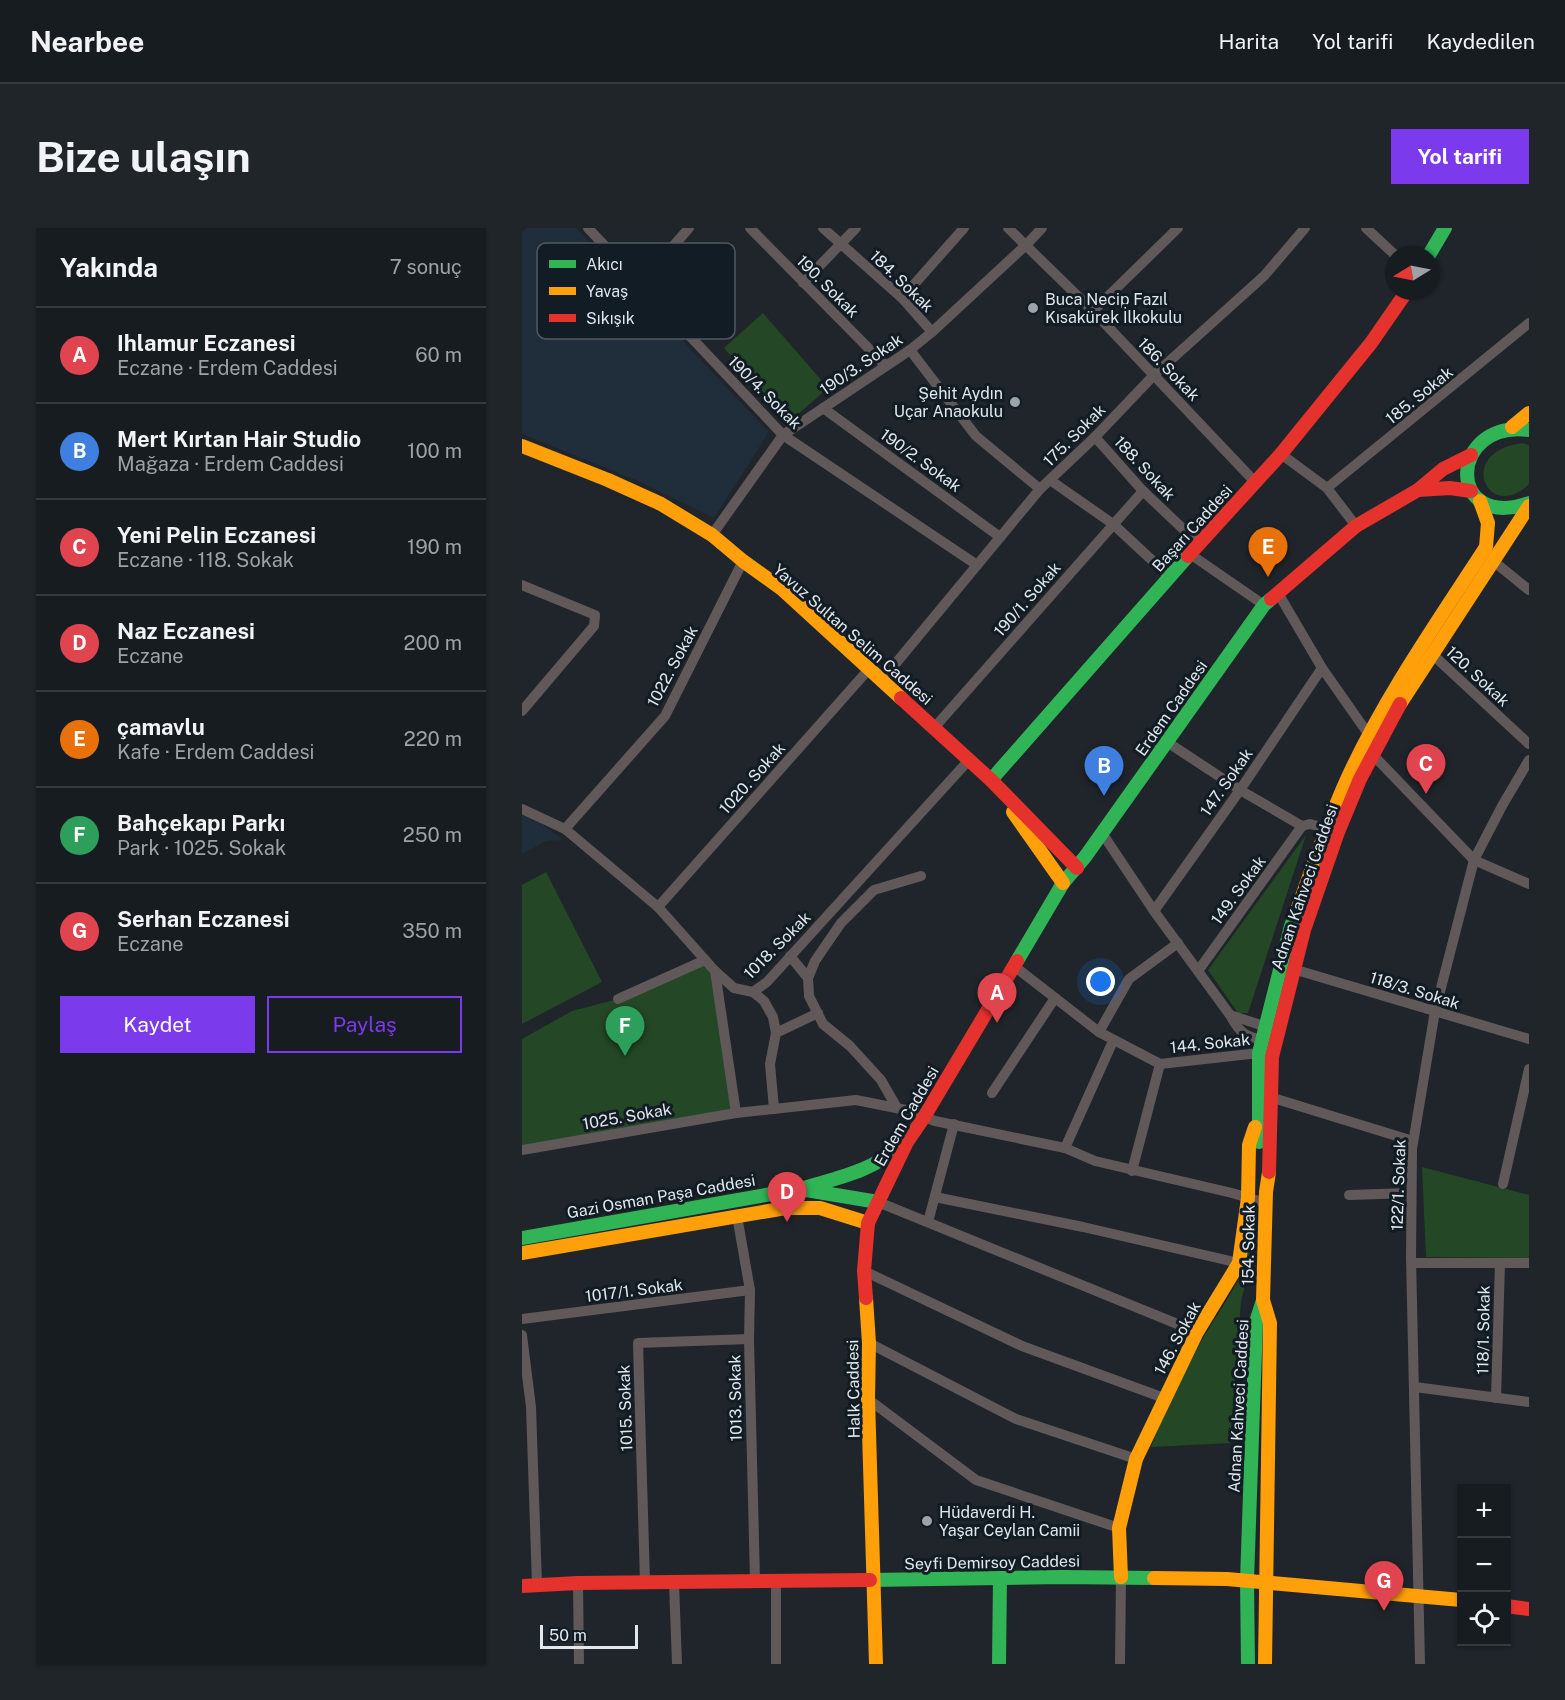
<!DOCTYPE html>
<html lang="tr">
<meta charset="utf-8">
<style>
:root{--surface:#171c20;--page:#202529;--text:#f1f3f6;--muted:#9ea1a5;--line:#363a3e;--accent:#7c3aed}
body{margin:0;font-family:"Public Sans",sans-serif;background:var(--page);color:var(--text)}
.controls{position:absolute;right:18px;bottom:18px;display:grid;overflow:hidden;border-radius:0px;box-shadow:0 2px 4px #0004}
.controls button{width:54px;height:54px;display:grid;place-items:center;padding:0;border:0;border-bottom:2px solid var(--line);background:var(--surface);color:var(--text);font:30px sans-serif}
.compass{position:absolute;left:863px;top:18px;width:54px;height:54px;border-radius:50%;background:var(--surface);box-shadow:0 2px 4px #0004;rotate:260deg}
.scale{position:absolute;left:18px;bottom:15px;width:98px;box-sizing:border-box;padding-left:6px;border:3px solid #e0e7ed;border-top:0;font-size:16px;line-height:21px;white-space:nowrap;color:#e0e7ed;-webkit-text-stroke:4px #121c24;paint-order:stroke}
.you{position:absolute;left:579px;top:754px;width:21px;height:21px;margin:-15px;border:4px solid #fff;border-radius:50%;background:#1a73e8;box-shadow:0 0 0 9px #1a73e833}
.badge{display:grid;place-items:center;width:39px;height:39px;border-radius:50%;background:var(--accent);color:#fff;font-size:20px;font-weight:700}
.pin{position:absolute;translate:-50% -50px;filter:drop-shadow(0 2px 3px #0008)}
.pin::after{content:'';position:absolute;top:32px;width:21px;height:18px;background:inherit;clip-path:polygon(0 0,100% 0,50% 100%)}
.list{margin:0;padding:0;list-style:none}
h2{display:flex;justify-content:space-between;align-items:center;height:78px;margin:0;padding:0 24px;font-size:26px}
h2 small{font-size:20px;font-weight:400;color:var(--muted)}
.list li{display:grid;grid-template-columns:39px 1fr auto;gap:18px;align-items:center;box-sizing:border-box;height:96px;padding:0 24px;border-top:2px solid var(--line)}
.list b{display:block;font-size:22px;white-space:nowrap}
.list p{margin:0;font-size:20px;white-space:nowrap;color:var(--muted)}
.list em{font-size:20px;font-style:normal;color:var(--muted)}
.actions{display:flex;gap:12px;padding:18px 24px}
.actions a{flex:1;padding:14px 0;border:2px solid var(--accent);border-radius:0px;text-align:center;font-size:21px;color:var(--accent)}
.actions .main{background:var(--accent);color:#fff}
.icon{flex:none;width:33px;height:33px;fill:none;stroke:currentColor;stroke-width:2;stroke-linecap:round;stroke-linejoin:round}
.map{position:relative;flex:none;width:1007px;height:1436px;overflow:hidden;border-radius:0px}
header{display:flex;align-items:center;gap:36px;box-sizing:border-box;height:84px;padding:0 30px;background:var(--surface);border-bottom:2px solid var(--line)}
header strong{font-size:28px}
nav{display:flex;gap:33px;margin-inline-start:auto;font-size:21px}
.intro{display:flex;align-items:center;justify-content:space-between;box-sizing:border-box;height:144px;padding:0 36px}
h1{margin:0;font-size:42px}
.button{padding:15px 27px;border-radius:0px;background:var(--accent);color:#fff;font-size:21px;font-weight:700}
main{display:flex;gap:36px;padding:0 36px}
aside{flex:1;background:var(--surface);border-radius:0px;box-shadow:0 2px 4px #0004}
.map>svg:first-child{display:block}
.built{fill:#1f2e3a}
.green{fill:#244825}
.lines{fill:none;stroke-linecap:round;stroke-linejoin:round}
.street{stroke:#615859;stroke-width:10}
.fast{stroke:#30b455;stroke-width:14}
.slow{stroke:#ff9f0a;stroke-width:14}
.jam{stroke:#e5322d;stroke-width:14}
.poi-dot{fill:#9ca3a9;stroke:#121c24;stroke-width:2}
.labels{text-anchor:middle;stroke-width:6;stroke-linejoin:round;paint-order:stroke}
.street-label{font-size:16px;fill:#e0e7ed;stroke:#121c24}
.poi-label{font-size:16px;fill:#e0e7ed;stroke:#121c24;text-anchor:start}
.key{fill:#121c24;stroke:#505960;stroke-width:1.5}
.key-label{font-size:16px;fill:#e0e7ed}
</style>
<header>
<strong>Nearbee</strong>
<nav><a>Harita</a><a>Yol tarifi</a><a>Kaydedilen</a></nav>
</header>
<div class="intro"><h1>Bize ulaşın</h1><a class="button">Yol tarifi</a></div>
<main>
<aside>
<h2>Yakında<small>7 sonuç</small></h2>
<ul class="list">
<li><span class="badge" style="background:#e0444e">A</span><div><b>Ihlamur Eczanesi</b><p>Eczane · Erdem Caddesi</p></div><em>60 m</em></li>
<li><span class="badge" style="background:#3f7fe0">B</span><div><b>Mert Kırtan Hair Studio</b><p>Mağaza · Erdem Caddesi</p></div><em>100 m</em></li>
<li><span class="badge" style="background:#e0444e">C</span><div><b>Yeni Pelin Eczanesi</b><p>Eczane · 118. Sokak</p></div><em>190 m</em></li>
<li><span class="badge" style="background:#e0444e">D</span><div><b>Naz Eczanesi</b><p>Eczane</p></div><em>200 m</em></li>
<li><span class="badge" style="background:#e8710a">E</span><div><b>çamavlu</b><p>Kafe · Erdem Caddesi</p></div><em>220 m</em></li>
<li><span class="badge" style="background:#2e9e5b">F</span><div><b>Bahçekapı Parkı</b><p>Park · 1025. Sokak</p></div><em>250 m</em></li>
<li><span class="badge" style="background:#e0444e">G</span><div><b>Serhan Eczanesi</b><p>Eczane</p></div><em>350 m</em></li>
</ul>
<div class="actions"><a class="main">Kaydet</a><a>Paylaş</a></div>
</aside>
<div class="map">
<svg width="1007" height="1436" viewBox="0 0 1007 1436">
<rect width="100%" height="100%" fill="#1f252a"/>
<g class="built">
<path d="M4,0H54L247,204L192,290L116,253L0,206V5Z"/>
<path d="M0,587L18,595L41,612L25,613L0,626Z"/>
</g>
<g class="green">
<path d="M241,85L306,160L267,194L202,120Z"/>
<path d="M1000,215L1007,217V256C968,296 931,225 1000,215Z"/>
<path d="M784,607L726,785H716L686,742Z"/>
<path d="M24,644L80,754L0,796V657Z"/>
<path d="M183,732L193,743L214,885L0,922V811L50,783L96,771Z"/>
<path d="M900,939L1007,967V1030L904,1029Z"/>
<path d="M730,993L733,1000L731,1026L719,1073L708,1215L629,1219C643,1181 661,1146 681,1110C694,1088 710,1066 721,1043C729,1026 720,1010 727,994Z"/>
</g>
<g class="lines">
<g class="street">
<path d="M66,0L261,207L455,337"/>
<path d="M228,0L364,138"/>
<path d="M301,0L380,70L410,104"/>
<path d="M486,0L571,83L734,255"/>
<path d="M844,0L873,27"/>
<path d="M119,55L167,0"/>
<path d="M281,55L334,0"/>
<path d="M380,70L442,0"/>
<path d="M571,83L656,0"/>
<path d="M388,122L454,208L518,261"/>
<path d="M301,180L478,309"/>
<path d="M573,209L621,263L677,316"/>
<path d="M759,226L805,260L834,298"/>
<path d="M528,252L591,296L648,349"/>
<path d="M805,260L1007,95"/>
<path d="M190,307L261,207L388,122L410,104L504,17L520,0"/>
<path d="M668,326L742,377"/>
<path d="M970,332L1007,362"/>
<path d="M0,357L73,387L72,398L0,483"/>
<path d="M756,365L800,440L847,507L852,528L952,632L1007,656"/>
<path d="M910,426L1007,516"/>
<path d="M360,452L518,261L573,209L632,147L742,48L783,0"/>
<path d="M412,500L621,263"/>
<path d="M645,514L718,562L780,598L788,596L804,600"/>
<path d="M0,581L43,601L136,679L193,743L212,760L231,764L245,754L447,532"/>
<path d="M43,601L143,488L221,333"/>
<path d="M580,605L632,683L708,787C719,808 725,808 746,814"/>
<path d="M136,679L347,441"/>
<path d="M632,683L718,562L800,440"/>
<path d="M268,728L286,750"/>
<path d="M492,738L577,804L638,836L737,825"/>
<path d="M771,741L1007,811"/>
<path d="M193,743L214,885"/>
<path d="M676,743L780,598"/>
<path d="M231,764L242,773L251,789L254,805L248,836L252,881"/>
<path d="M96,771L183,732"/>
<path d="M708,787L748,800"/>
<path d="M577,804L607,751L656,715"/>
<path d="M254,805L296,785"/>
<path d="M470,865L533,770"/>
<path d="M748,869L891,913"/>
<path d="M375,880L359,852L328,818L301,796L287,768L286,750L293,733L319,695L352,662L399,648"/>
<path d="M543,920L591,813"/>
<path d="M0,922L214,885L334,872L384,882L413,893L543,920L573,933L710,965L744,975"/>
<path d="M610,943L638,836"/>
<path d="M981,956L1007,841"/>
<path d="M827,967L889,965"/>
<path d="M413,969L561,999L717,1035"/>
<path d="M356,974L675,1104"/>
<path d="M215,988L228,1062L227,1111L233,1353"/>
<path d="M406,994L432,896"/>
<path d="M890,1035H1007"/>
<path d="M342,1043L500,1118L642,1170"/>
<path d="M0,1091L228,1062"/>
<path d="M0,1107L9,1179L15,1357"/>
<path d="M347,1115L494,1191L614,1231"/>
<path d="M893,1159L1007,1174"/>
<path d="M974,1170L978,1035"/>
<path d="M346,1171L454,1252L597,1300"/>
<path d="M254,1352V1436"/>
<path d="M123,1354L116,1115L227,1111"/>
<path d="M56,1355L57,1436"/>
<path d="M152,1355L155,1436"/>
<path d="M598,1436L599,1349"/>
<path d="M898,1436L889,1029L890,921L913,783L952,632L980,578L1007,532"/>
</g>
<g class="fast">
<path d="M907,27L923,0"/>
<path d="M1007,202C926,191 923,304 1007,275"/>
<path d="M469,552L666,328"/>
<path d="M495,733L541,655L563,629L742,377L749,371"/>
<path d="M737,914V825L769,698L776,680"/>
<path d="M282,960C322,948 346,944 380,918"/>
<path d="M0,1010L278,961L356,974"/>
<path d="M348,1352L539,1349L632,1350"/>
<path d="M477,1436L478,1350"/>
<path d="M726,1436L725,1352L734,1094L741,1072"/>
</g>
<g class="slow">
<path d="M990,199L1007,185"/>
<path d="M0,218L86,252L139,276L190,307L221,333L260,361L379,470"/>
<path d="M878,476L1007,278"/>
<path d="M491,584L541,655"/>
<path d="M776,680C792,635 807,590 827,547C864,467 916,393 964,319L966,295L958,273"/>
<path d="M0,1025L264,980H298L346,995"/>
<path d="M344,1070L347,1115L346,1171L354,1436"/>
<path d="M599,1349L597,1300L614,1231L675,1104L717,1035L726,970L727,917L733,899"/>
<path d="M632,1350L705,1351L939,1372"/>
<path d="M743,1436L748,1095L741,1072L744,964L747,944"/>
</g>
<g class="jam">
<path d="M896,262L928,260L949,263"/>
<path d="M666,328L759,226L849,115L885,63"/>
<path d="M749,371L834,298L896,262L921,241L949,227"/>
<path d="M379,470L469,552L555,640"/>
<path d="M747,944L750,829L782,702L816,604L838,551L878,476"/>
<path d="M344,1070L342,1043L346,995L385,914L402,889L495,733"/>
<path d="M0,1358L56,1355L348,1352"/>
<path d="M984,1378L1007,1381"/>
</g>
</g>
<g class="poi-dot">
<circle cx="511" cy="80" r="6"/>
<circle cx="493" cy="174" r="6"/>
<circle cx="405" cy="1293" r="6"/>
</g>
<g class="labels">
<g class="street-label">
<text transform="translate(380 53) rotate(44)" y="6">184. Sokak</text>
<text transform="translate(306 58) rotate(45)" y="6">190. Sokak</text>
<text transform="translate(339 136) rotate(-34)" y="6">190/3. Sokak</text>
<text transform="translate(647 141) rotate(46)" y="6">186. Sokak</text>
<text transform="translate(243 164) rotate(45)" y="6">190/4. Sokak</text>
<text transform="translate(897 167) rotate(-39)" y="6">185. Sokak</text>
<text transform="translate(552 207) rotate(-45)" y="6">175. Sokak</text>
<text transform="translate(399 232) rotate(36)" y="6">190/2. Sokak</text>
<text transform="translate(623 240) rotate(47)" y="6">188. Sokak</text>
<text transform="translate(670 300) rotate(-48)" y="6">Başarı Caddesi</text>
<text transform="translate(505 371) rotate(-49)" y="6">190/1. Sokak</text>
<text transform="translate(331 406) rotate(41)" y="6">Yavuz Sultan Selim Caddesi</text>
<text transform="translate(150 438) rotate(-62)" y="6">1022. Sokak</text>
<text transform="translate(956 448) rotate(43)" y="6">120. Sokak</text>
<text transform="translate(649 480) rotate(-55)" y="6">Erdem Caddesi</text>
<text transform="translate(230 550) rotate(-48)" y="6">1020. Sokak</text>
<text transform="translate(704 554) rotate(-55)" y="6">147. Sokak</text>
<text transform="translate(782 659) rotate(-71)" y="6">Adnan Kahveci Caddesi</text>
<text transform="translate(716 662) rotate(-54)" y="6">149. Sokak</text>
<text transform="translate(255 717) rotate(-45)" y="6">1018. Sokak</text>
<text transform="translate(893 762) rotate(17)" y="6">118/3. Sokak</text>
<text transform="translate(688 815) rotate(-6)" y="6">144. Sokak</text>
<text transform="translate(105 888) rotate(-10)" y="6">1025. Sokak</text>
<text transform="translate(384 888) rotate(-60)" y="6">Erdem Caddesi</text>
<text transform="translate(876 957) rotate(-88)" y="6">122/1. Sokak</text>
<text transform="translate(139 968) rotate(-10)" y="6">Gazi Osman Paşa Caddesi</text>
<text transform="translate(726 1017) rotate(-89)" y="6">154. Sokak</text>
<text transform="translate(112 1062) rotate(-7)" y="6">1017/1. Sokak</text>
<text transform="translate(961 1102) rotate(-89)" y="6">118/1. Sokak</text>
<text transform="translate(655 1110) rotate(-62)" y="6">146. Sokak</text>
<text transform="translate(331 1161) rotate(-91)" y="6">Halk Caddesi</text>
<text transform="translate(213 1170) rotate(-91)" y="6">1013. Sokak</text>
<text transform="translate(716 1178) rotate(-87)" y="6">Adnan Kahveci Caddesi</text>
<text transform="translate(103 1180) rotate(-92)" y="6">1015. Sokak</text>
<text transform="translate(470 1334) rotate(-1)" y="6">Seyfi Demirsoy Caddesi</text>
</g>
<g class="poi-label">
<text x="523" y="77">Buca Necip Fazıl<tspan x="523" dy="18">Kısakürek İlkokulu</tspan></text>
<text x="481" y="171" text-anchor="end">Şehit Aydın<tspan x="481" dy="18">Uçar Anaokulu</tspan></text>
<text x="417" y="1290">Hüdaverdi H.<tspan x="417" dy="18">Yaşar Ceylan Camii</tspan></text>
</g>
</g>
<rect x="15" y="15" width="198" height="96" rx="9" class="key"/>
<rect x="27" y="32" width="27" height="8" fill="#30b455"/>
<rect x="27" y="59" width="27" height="8" fill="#ff9f0a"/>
<rect x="27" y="86" width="27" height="8" fill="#e5322d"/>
<g class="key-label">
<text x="64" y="42">Akıcı</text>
<text x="64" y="69">Yavaş</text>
<text x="64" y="96">Sıkışık</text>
</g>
</svg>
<div class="controls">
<button>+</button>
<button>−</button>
<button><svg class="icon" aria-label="locate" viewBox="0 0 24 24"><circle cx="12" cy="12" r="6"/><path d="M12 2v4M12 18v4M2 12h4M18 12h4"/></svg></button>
</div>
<svg class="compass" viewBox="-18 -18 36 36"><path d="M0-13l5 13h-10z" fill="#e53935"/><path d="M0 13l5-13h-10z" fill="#9ea1a5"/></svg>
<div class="scale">50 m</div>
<div class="you"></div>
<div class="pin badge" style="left:475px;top:795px;background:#e0444e">A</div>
<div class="pin badge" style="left:582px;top:568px;background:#3f7fe0">B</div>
<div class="pin badge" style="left:904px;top:566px;background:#e0444e">C</div>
<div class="pin badge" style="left:265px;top:994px;background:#e0444e">D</div>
<div class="pin badge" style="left:746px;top:349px;background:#e8710a">E</div>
<div class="pin badge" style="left:103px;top:828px;background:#2e9e5b">F</div>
<div class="pin badge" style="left:862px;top:1383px;background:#e0444e">G</div>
</div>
</main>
